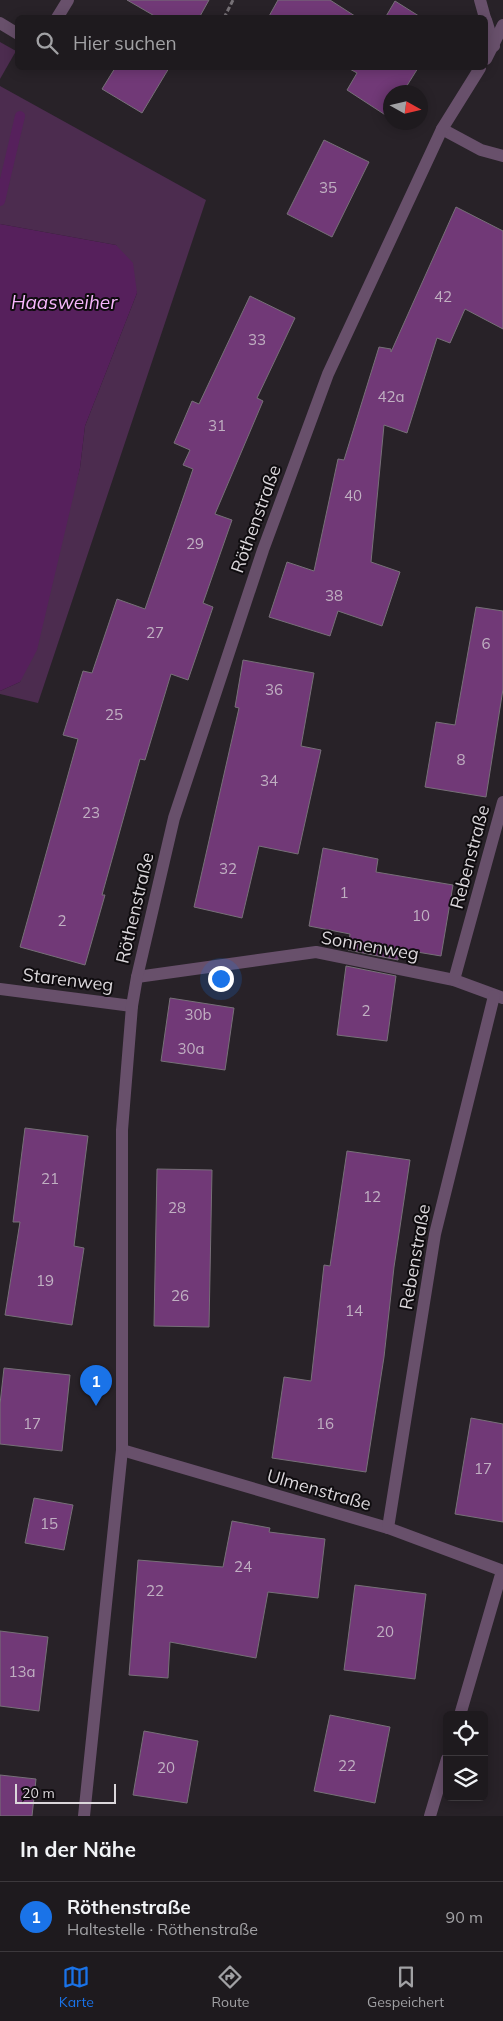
<!DOCTYPE html>
<html lang="de">
<meta charset="utf-8">
<style>
:root{--surface:#1e1a1e;--page:#2b272b;--text:#f1f3f6;--muted:#a1a1a4;--line:#3c383c;--accent:#1a73e8}
body{margin:0;font-family:Mulish,sans-serif;background:var(--page);color:var(--text)}
.controls{position:absolute;right:15px;bottom:15px;display:grid;overflow:hidden;border-radius:8px;box-shadow:0 2px 12px #0003}
.controls button{width:45px;height:45px;display:grid;place-items:center;padding:0;border:0;border-bottom:1px solid var(--line);background:var(--surface);color:var(--text);font:25px sans-serif}
.compass{position:absolute;left:383px;top:85px;width:45px;height:45px;border-radius:50%;background:var(--surface);box-shadow:0 2px 12px #0003;rotate:98deg}
.scale{position:absolute;left:15px;bottom:12px;width:101px;box-sizing:border-box;padding-left:5px;border:2px solid #dbd7db;border-top:0;font-size:14px;line-height:18px;white-space:nowrap;color:#dbd7db;-webkit-text-stroke:4px #0f0c0f;paint-order:stroke}
.you{position:absolute;left:220px;top:978px;width:18px;height:18px;margin:-12px;border:4px solid #fff;border-radius:50%;background:#1a73e8;box-shadow:0 0 0 8px #1a73e833}
.badge{display:grid;place-items:center;width:32px;height:32px;border-radius:50%;background:var(--accent);color:#fff;font-size:16px;font-weight:700}
.pin{position:absolute;translate:-50% -41px;filter:drop-shadow(0 1px 2px #0008)}
.pin::after{content:'';position:absolute;top:26px;width:18px;height:15px;background:inherit;clip-path:polygon(0 0,100% 0,50% 100%)}
.list{margin:0;padding:0;list-style:none}
h2{display:flex;justify-content:space-between;align-items:center;height:65px;margin:0;padding:0 20px;font-size:21px}
h2 small{font-size:16px;font-weight:400;color:var(--muted)}
.list li{display:grid;grid-template-columns:32px 1fr auto;gap:15px;align-items:center;box-sizing:border-box;height:70px;padding:0 20px;border-top:1px solid var(--line)}
.list b{display:block;font-size:19px;white-space:nowrap}
.list p{margin:0;font-size:16px;white-space:nowrap;color:var(--muted)}
.list em{font-size:16px;font-style:normal;color:var(--muted)}
.icon{flex:none;width:28px;height:28px;fill:none;stroke:currentColor;stroke-width:2;stroke-linecap:round;stroke-linejoin:round}
.map{position:relative;flex:none;width:503px;height:1816px;overflow:hidden}
.search{position:absolute;background:var(--surface);box-shadow:0 2px 12px #0003;left:15px;right:15px;top:15px;height:55px;display:flex;align-items:center;gap:12px;box-sizing:border-box;padding:0 18px;border-radius:8px;color:var(--muted);font-size:19px}
.sheet{height:135px;background:var(--surface)}
nav{display:flex;justify-content:space-around;align-items:center;box-sizing:border-box;height:70px;border-top:1px solid var(--line);background:var(--surface);font-size:14px;color:var(--muted)}
nav a{display:grid;justify-items:center;gap:2px}
nav .on{color:var(--accent)}
.map>svg:first-child{display:block}
.green{fill:#4c2c4f}
.water{fill:#56205c}
.lines{fill:none;stroke-linecap:round;stroke-linejoin:round}
.stream{stroke:#56205c;stroke-width:10}
.building{fill:#713977;stroke:#777078}
.path{stroke:#767176;stroke-width:3;stroke-dasharray:5 2.5;stroke-linecap:butt}
.minor{stroke:#68506b;stroke-width:12}
.labels{text-anchor:middle;stroke-width:4;stroke-linejoin:round;paint-order:stroke}
.number-label{font-size:15px;fill:#c0b0c2}
.street-label{font-size:18px;fill:#dbd7db;stroke:#0f0c0f}
.water-label{font-size:19px;font-style:italic;fill:#f7b7fd;stroke:#0f0c0f}
</style>
<div class="map">
<svg width="503" height="1816" viewBox="0 0 503 1816">
<rect width="100%" height="100%" fill="#282228"/>
<g class="green">
<path d="M0,42L16,51L0,79Z"/>
<path d="M0,86L206,200L38,703L0,694V691L20,682L80,468L85,426L137,293L116,245L0,224Z"/>
</g>
<path class="water" d="M0,224L116,245L133,263L137,293L85,426L80,468L37,650L20,682L0,691Z"/>
<g class="lines">
<path class="stream" d="M0,201L20,116"/>
</g>
<g class="building">
<path d="M127,0H209L199,18H158Z"/>
<path d="M278,0H330L358,18H268Z"/>
<path d="M395,1L422,18H385Z"/>
<path d="M115,68H169L142,113L102,89Z"/>
<path d="M348,68H418L403,92H390V118L347,90L357,73Z"/>
<path d="M324,140L369,162L332,237L287,214Z"/>
<path d="M456,207L503,231V329L465,309L450,343L437,338L407,433L384,425L371,562L400,572L382,626L338,611L330,636L269,617L287,562L314,571L338,459L344,460L379,347L391,349V352Z"/>
<path d="M250,296L295,318L257,398L263,401L215,514L232,520L203,603L213,607L188,680L171,674L145,760L140,759L102,895H105L85,965L20,947L78,739L63,735L83,671L92,673L117,599L145,609L193,469L183,465L190,450L174,443L192,401L199,404Z"/>
<path d="M476,607L503,611V689L486,797L425,787L436,722L455,725Z"/>
<path d="M243,660L314,673L301,746L321,750L298,854L259,846L242,918L194,907L239,708L235,707Z"/>
<path d="M323,848L378,859L376,872L453,885L441,956L399,949L398,960L348,950L350,934L309,926Z"/>
<path d="M346,966L396,976L387,1041L337,1035Z"/>
<path d="M170,998L234,1008L225,1070L161,1061Z"/>
<path d="M25,1128L88,1136L74,1246L84,1248L72,1325L5,1315L20,1222H13Z"/>
<path d="M347,1151L410,1160L394,1267L384,1357L366,1472L272,1458L284,1377L311,1381L324,1265L330,1266Z"/>
<path d="M157,1169L212,1170L209,1327L154,1326Z"/>
<path d="M4,1368L70,1375L62,1451L0,1444V1404Z"/>
<path d="M471,1418L503,1424V1522L455,1514Z"/>
<path d="M34,1498L73,1505L64,1550L25,1543Z"/>
<path d="M232,1521L270,1528L269,1532L325,1539L318,1598L268,1592L256,1658L170,1642L168,1678L129,1675L138,1560L223,1567Z"/>
<path d="M355,1585L426,1594L415,1679L344,1670Z"/>
<path d="M0,1631L48,1637L39,1711L0,1706Z"/>
<path d="M330,1715L390,1727L375,1803L314,1791Z"/>
<path d="M144,1731L198,1741L187,1803L133,1795Z"/>
<path d="M0,1775L36,1779L32,1816H0Z"/>
</g>
<g class="lines">
<path class="path" d="M224,18L233,0"/>
<g class="minor">
<path d="M480,0L485,18"/>
<path d="M57,18L68,0"/>
<path d="M486,20L494,46"/>
<path d="M0,23L18,34"/>
<path d="M486,59L503,25"/>
<path d="M442,129L481,150L503,156"/>
<path d="M137,977L316,952L454,980L503,998"/>
<path d="M454,980L503,802"/>
<path d="M0,989L132,1006"/>
<path d="M122,1450L388,1528L503,1571"/>
<path d="M388,1528L435,1234L494,996"/>
<path d="M460,1715L502,1571"/>
<path d="M84,1816L122,1450V1130L132,1006L137,977L174,818L263,550L328,374L442,129L480,68"/>
<path d="M430,1816L447,1759"/>
</g>
</g>
<g class="labels">
<g class="number-label">
<text x="328" y="193">35</text>
<text x="443" y="302">42</text>
<text x="257" y="345">33</text>
<text x="391" y="402">42a</text>
<text x="217" y="431">31</text>
<text x="353" y="501">40</text>
<text x="195" y="549">29</text>
<text x="334" y="601">38</text>
<text x="155" y="638">27</text>
<text x="486" y="649">6</text>
<text x="274" y="695">36</text>
<text x="114" y="720">25</text>
<text x="461" y="765">8</text>
<text x="269" y="786">34</text>
<text x="91" y="818">23</text>
<text x="228" y="874">32</text>
<text x="344" y="898">1</text>
<text x="421" y="921">10</text>
<text x="62" y="926">2</text>
<text x="366" y="1016">2</text>
<text x="198" y="1020">30b</text>
<text x="191" y="1054">30a</text>
<text x="50" y="1184">21</text>
<text x="372" y="1202">12</text>
<text x="177" y="1213">28</text>
<text x="45" y="1286">19</text>
<text x="180" y="1301">26</text>
<text x="354" y="1316">14</text>
<text x="32" y="1429">17</text>
<text x="325" y="1429">16</text>
<text x="483" y="1474">17</text>
<text x="49" y="1529">15</text>
<text x="243" y="1572">24</text>
<text x="155" y="1596">22</text>
<text x="385" y="1637">20</text>
<text x="22" y="1677">13a</text>
<text x="347" y="1771">22</text>
<text x="166" y="1773">20</text>
</g>
<g class="street-label">
<text transform="translate(256 519) rotate(-70)" y="6">Röthenstraße</text>
<text transform="translate(470 857) rotate(-75)" y="6">Rebenstraße</text>
<text transform="translate(135 908) rotate(-77)" y="6">Röthenstraße</text>
<text transform="translate(370 946) rotate(10)" y="6">Sonnenweg</text>
<text transform="translate(68 980) rotate(7)" y="6">Starenweg</text>
<text transform="translate(415 1257) rotate(-80)" y="6">Rebenstraße</text>
<text transform="translate(319 1490) rotate(16)" y="6">Ulmenstraße</text>
</g>
<g class="water-label">
<text x="64" y="309">Haasweiher</text>
</g>
</g>
</svg>
<div class="controls">
<button><svg class="icon" aria-label="locate" viewBox="0 0 24 24"><circle cx="12" cy="12" r="6"/><path d="M12 2v4M12 18v4M2 12h4M18 12h4"/></svg></button>
<button><svg class="icon" aria-label="layers" viewBox="0 0 24 24"><path d="M12 4l9 5-9 5-9-5zM3 14l9 5 9-5"/></svg></button>
</div>
<svg class="compass" viewBox="-18 -18 36 36"><path d="M0-13l5 13h-10z" fill="#e53935"/><path d="M0 13l5-13h-10z" fill="#a1a1a4"/></svg>
<div class="scale">20 m</div>
<div class="you"></div>
<div class="pin badge" style="left:96px;top:1406px">1</div>
<div class="search"><svg class="icon" aria-label="search" viewBox="0 0 24 24"><circle cx="10" cy="10" r="6"/><path d="M15 15l6 6"/></svg>Hier suchen</div>
</div>
<section class="sheet">
<h2>In der Nähe<small></small></h2>
<ul class="list">
<li><span class="badge">1</span><div><b>Röthenstraße</b><p>Haltestelle · Röthenstraße</p></div><em>90 m</em></li>
</ul>
</section>
<nav>
<a class="on"><svg class="icon" aria-label="map" viewBox="0 0 24 24"><path d="M3 6l6-2 6 2 6-2v14l-6 2-6-2-6 2zM9 4v14M15 6v14"/></svg>Karte</a>
<a><svg class="icon" aria-label="directions" viewBox="0 0 24 24"><path d="M12 3l9 9-9 9-9-9zM9 14v-3h6M13 9l2 2-2 2"/></svg>Route</a>
<a><svg class="icon" aria-label="saved" viewBox="0 0 24 24"><path d="M7 4h10v16l-5-4-5 4z"/></svg>Gespeichert</a>
</nav>
